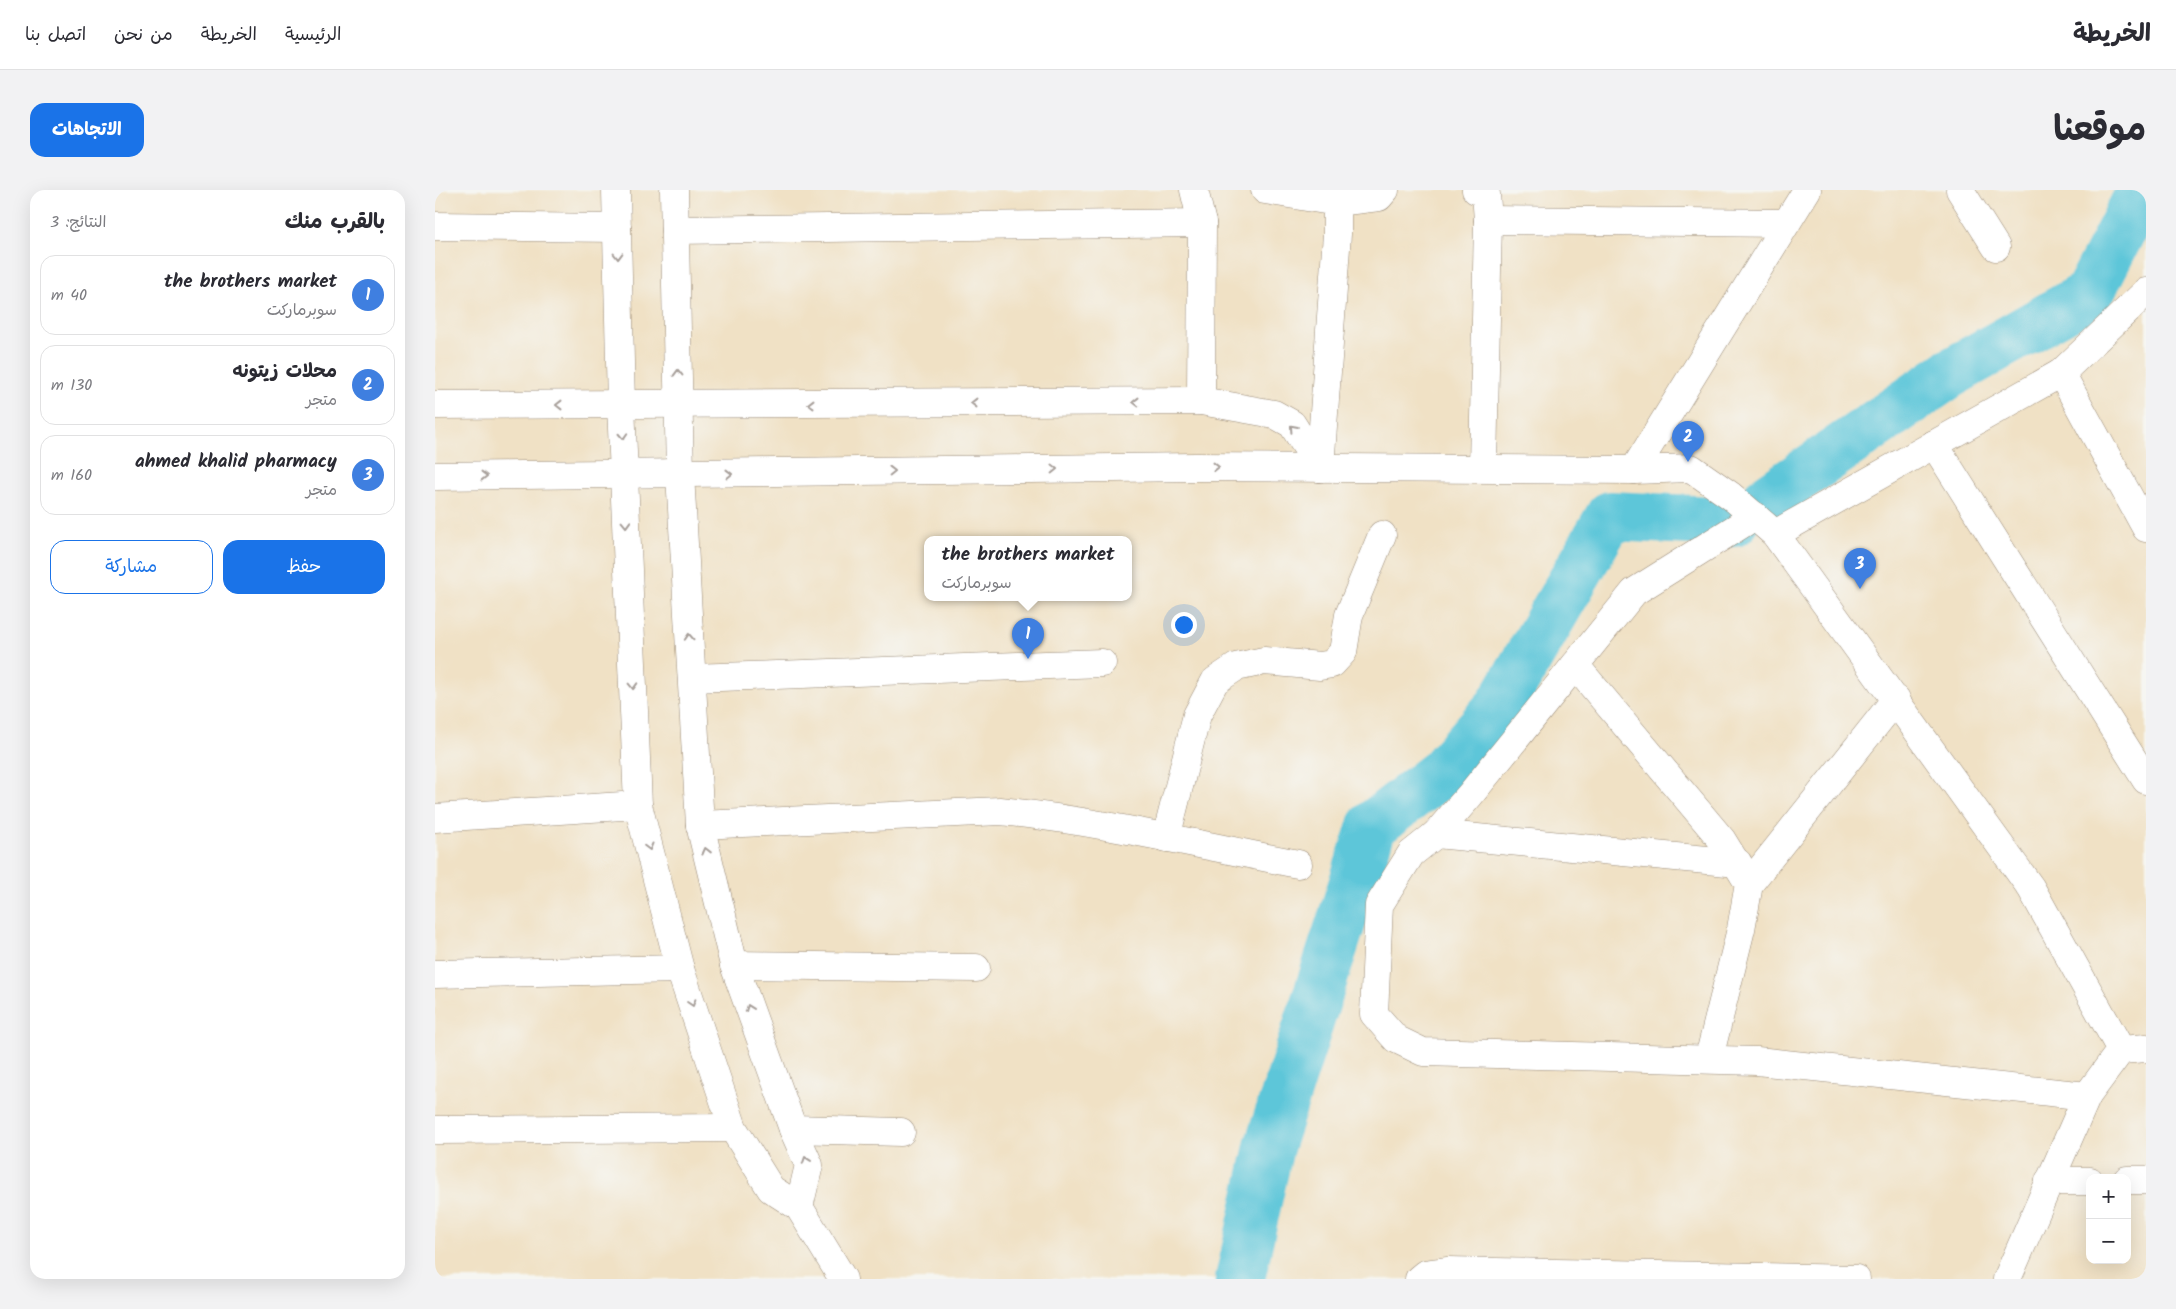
<!DOCTYPE html>
<html lang="ar">
<meta charset="utf-8">
<style>
:root{--surface:#fff;--page:#f2f2f3;--text:#2b2b33;--muted:#7c7c81;--line:#e1e1e2;--accent:#1a73e8}
body{margin:0;font-family:Kalam,"Playpen Sans Arabic",sans-serif;background:var(--page);color:var(--text);direction:rtl}
.controls{position:absolute;right:15px;bottom:15px;display:grid;overflow:hidden;border-radius:10px;box-shadow:0 5px 20px #0002}
.controls button{width:45px;height:45px;display:grid;place-items:center;padding:0;border:0;border-bottom:1px solid var(--line);background:var(--surface);color:var(--text);font:25px sans-serif}
.you{position:absolute;left:748px;top:434px;width:18px;height:18px;margin:-12px;border:4px solid #fff;border-radius:50%;background:#1a73e8;box-shadow:0 0 0 8px #1a73e833}
.badge{display:grid;place-items:center;width:32px;height:32px;border-radius:50%;background:var(--accent);color:#fff;font-size:16px;font-weight:700}
.pin{position:absolute;translate:-50% -41px;filter:drop-shadow(0 1px 2px #0008)}
.pin::after{content:'';position:absolute;top:26px;width:18px;height:15px;background:inherit;clip-path:polygon(0 0,100% 0,50% 100%)}
.popup{position:absolute;left:489px;top:346px;width:208px;height:65px;box-sizing:border-box;display:grid;place-content:center;border-radius:10px;background:var(--surface);filter:drop-shadow(0 1px 4px #0005);font-size:16px;white-space:nowrap;color:var(--muted)}
.popup b{font-size:19px;color:var(--text)}
.popup::after{content:'';position:absolute;left:50%;top:100%;margin-left:-10px;border:10px solid transparent;border-top-color:var(--surface)}
.list{margin:0;padding:0;list-style:none}
h2{display:flex;justify-content:space-between;align-items:center;height:65px;margin:0;padding:0 20px;font-size:21px}
h2 small{font-size:16px;font-weight:400;color:var(--muted)}
.list li{display:grid;grid-template-columns:32px 1fr auto;gap:15px;align-items:center;box-sizing:border-box;height:80px;margin:0 10px 10px;padding:0 10px;border:1px solid var(--line);border-radius:15px}
.list b{display:block;font-size:19px;white-space:nowrap}
.list p{margin:0;font-size:16px;white-space:nowrap;color:var(--muted)}
.list em{font-size:16px;font-style:normal;color:var(--muted)}
.actions{display:flex;gap:10px;padding:15px 20px}
.actions a{flex:1;padding:11px 0;border:1px solid var(--accent);border-radius:15px;text-align:center;font-size:18px;color:var(--accent)}
.actions .main{background:var(--accent);color:#fff}
.map{position:relative;flex:none;width:1711px;height:1089px;overflow:hidden;direction:ltr;border-radius:15px}
header{display:flex;align-items:center;gap:30px;box-sizing:border-box;height:70px;padding:0 25px;background:var(--surface);border-bottom:1px solid var(--line)}
header strong{font-size:24px}
nav{display:flex;gap:28px;margin-inline-start:auto;font-size:18px}
.intro{display:flex;align-items:center;justify-content:space-between;box-sizing:border-box;height:120px;padding:0 30px}
h1{margin:0;font-size:35px}
.button{padding:12px 22px;border-radius:15px;background:var(--accent);color:#fff;font-size:18px;font-weight:700}
main{display:flex;gap:30px;padding:0 30px}
aside{flex:1;background:var(--surface);border-radius:15px;box-shadow:0 5px 20px #0002}
.map>svg:first-child{display:block}
.lines{fill:none;stroke-linecap:round;stroke-linejoin:round}
.river{stroke:#5dc6d9;stroke-width:50}
.minor-casing{stroke:#968672;stroke-width:29}
.minor{stroke:#fff;stroke-width:28}
.oneway{stroke:#a79f9a}
</style>
<header>
<strong>الخريطة</strong>
<nav><a>الرئيسية</a><a>الخريطة</a><a>من نحن</a><a>اتصل بنا</a></nav>
</header>
<div class="intro"><h1>موقعنا</h1><a class="button">الاتجاهات</a></div>
<main>
<div class="map">
<svg width="1711" height="1089" viewBox="0 0 1711 1089">
<rect width="100%" height="100%" fill="#f6f6f2"/>
<filter id="ink" filterUnits="userSpaceOnUse"><feTurbulence type="fractalNoise" baseFrequency=".02" numOctaves="2"/><feDisplacementMap in="SourceGraphic" scale="10" xChannelSelector="R" yChannelSelector="G"/><feConvolveMatrix kernelMatrix="1 2 1 2 8 2 1 2 1" color-interpolation-filters="sRGB"/></filter>
<filter id="wash" filterUnits="userSpaceOnUse"><feTurbulence type="fractalNoise" baseFrequency=".0096" numOctaves="4" result="noise"/><feDisplacementMap in="SourceGraphic" scale="20" xChannelSelector="R" yChannelSelector="G"/><feGaussianBlur stdDeviation="1.12" result="paint"/><feColorMatrix in="noise" values="0 0 0 0 0 0 0 0 0 0 0 0 0 0 0 0 0 1.4 0 .05"/><feComposite in="paint" operator="in"/></filter>
<g filter="url(#wash)">
<rect width="100%" height="100%" fill="#f0e1c5"/>
<g class="lines">
<g class="river">
<path d="M1331,310L1514,184L1653,105L1707,0"/>
<path d="M805,1089L834,957L937,636L1007,582L1065,516L1175,326L1299,332"/>
</g>
</g>
</g>
<g filter="url(#ink)">
<g class="lines">
<g class="minor-casing">
<g id="minor">
<path d="M181,0L186,215L203,615L245,779L298,938L336,999L364,1017L408,1089"/>
<path d="M239,0L245,284L265,635L299,775L358,939L374,975L364,1017"/>
<path d="M759,0L767,33L766,211"/>
<path d="M830,0L902,12V44L885,278"/>
<path d="M1041,0L1051,4L1053,30L1048,278"/>
<path d="M1525,0L1561,57"/>
<path d="M902,12L944,7L950,0"/>
<path d="M1053,30L1351,33"/>
<path d="M0,36L182,38"/>
<path d="M240,40L767,33"/>
<path d="M1626,183L1711,338"/>
<path d="M0,215L766,211L839,224L857,234L885,278"/>
<path d="M1499,254L1711,590"/>
<path d="M1199,280L1372,0"/>
<path d="M0,286L761,277L1199,280L1256,278L1296,306L1340,344L1596,698L1686,860L1652,906L1572,1089"/>
<path d="M1320,326L1199,402L1035,605L1001,644L976,664L944,715L939,824L961,849L988,862L1322,871L1652,906"/>
<path d="M1340,344L1626,183L1711,102"/>
<path d="M1140,475L1287,650L1314,694L1306,739L1274,868"/>
<path d="M257,488L667,473"/>
<path d="M0,628L203,615"/>
<path d="M265,635L565,621C666,631 765,655 863,674"/>
<path d="M1001,644L1303,673"/>
<path d="M731,648L762,525L780,491L801,477L829,471L885,476L897,474L908,462L914,425L947,345"/>
<path d="M1314,694L1461,509"/>
<path d="M299,775L541,778"/>
<path d="M0,784L245,779"/>
<path d="M1686,860L1711,858"/>
<path d="M358,939L466,942"/>
<path d="M0,940L298,938"/>
<path d="M1692,990H1711"/>
<path d="M1614,991H1655"/>
<path d="M984,1089L990,1084L1013,1081L1421,1089"/>
</g>
</g>
<use href="#minor" class="minor"/>
</g>
<defs><path id="oneway-chevron" d="M-2-3.5L2.5 0L-2 3.5" fill="none" stroke-width="1.6" stroke-linecap="round" stroke-linejoin="round" transform="scale(1.25)"/></defs>
<g class="oneway">
<use href="#oneway-chevron" transform="translate(183 66) rotate(89)"/>
<use href="#oneway-chevron" transform="translate(243 183) rotate(-91)"/>
<use href="#oneway-chevron" transform="translate(701 212) rotate(180)"/>
<use href="#oneway-chevron" transform="translate(539 213) rotate(180)"/>
<use href="#oneway-chevron" transform="translate(376 214) rotate(180)"/>
<use href="#oneway-chevron" transform="translate(124 215) rotate(-180)"/>
<use href="#oneway-chevron" transform="translate(858 238) rotate(-132)"/>
<use href="#oneway-chevron" transform="translate(188 246) rotate(87)"/>
<use href="#oneway-chevron" transform="translate(781 277)"/>
<use href="#oneway-chevron" transform="translate(619 279) rotate(-1)"/>
<use href="#oneway-chevron" transform="translate(457 281) rotate(-1)"/>
<use href="#oneway-chevron" transform="translate(294 284) rotate(-1)"/>
<use href="#oneway-chevron" transform="translate(49 286)"/>
<use href="#oneway-chevron" transform="translate(191 334) rotate(88)"/>
<use href="#oneway-chevron" transform="translate(254 447) rotate(-93)"/>
<use href="#oneway-chevron" transform="translate(198 496) rotate(88)"/>
<use href="#oneway-chevron" transform="translate(214 657) rotate(75)"/>
<use href="#oneway-chevron" transform="translate(271 661) rotate(-104)"/>
<use href="#oneway-chevron" transform="translate(257 813) rotate(72)"/>
<use href="#oneway-chevron" transform="translate(314 818) rotate(-110)"/>
<use href="#oneway-chevron" transform="translate(371 970) rotate(-109)"/>
</g>
</g>
</svg>
<div class="controls">
<button>+</button>
<button>−</button>
</div>
<div class="you"></div>
<div class="pin badge" style="left:593px;top:469px;background:#3f7fe0">1</div>
<div class="popup"><b>the brothers market</b>سوبرماركت</div>
<div class="pin badge" style="left:1253px;top:272px;background:#3f7fe0">2</div>
<div class="pin badge" style="left:1425px;top:399px;background:#3f7fe0">3</div>
</div>
<aside>
<h2>بالقرب منك<small>النتائج: 3</small></h2>
<ul class="list">
<li><span class="badge" style="background:#3f7fe0">1</span><div><b>the brothers market</b><p>سوبرماركت</p></div><em>40 m</em></li>
<li><span class="badge" style="background:#3f7fe0">2</span><div><b>محلات زيتونه</b><p>متجر</p></div><em>130 m</em></li>
<li><span class="badge" style="background:#3f7fe0">3</span><div><b>ahmed khalid pharmacy</b><p>متجر</p></div><em>160 m</em></li>
</ul>
<div class="actions"><a class="main">حفظ</a><a>مشاركة</a></div>
</aside>
</main>
